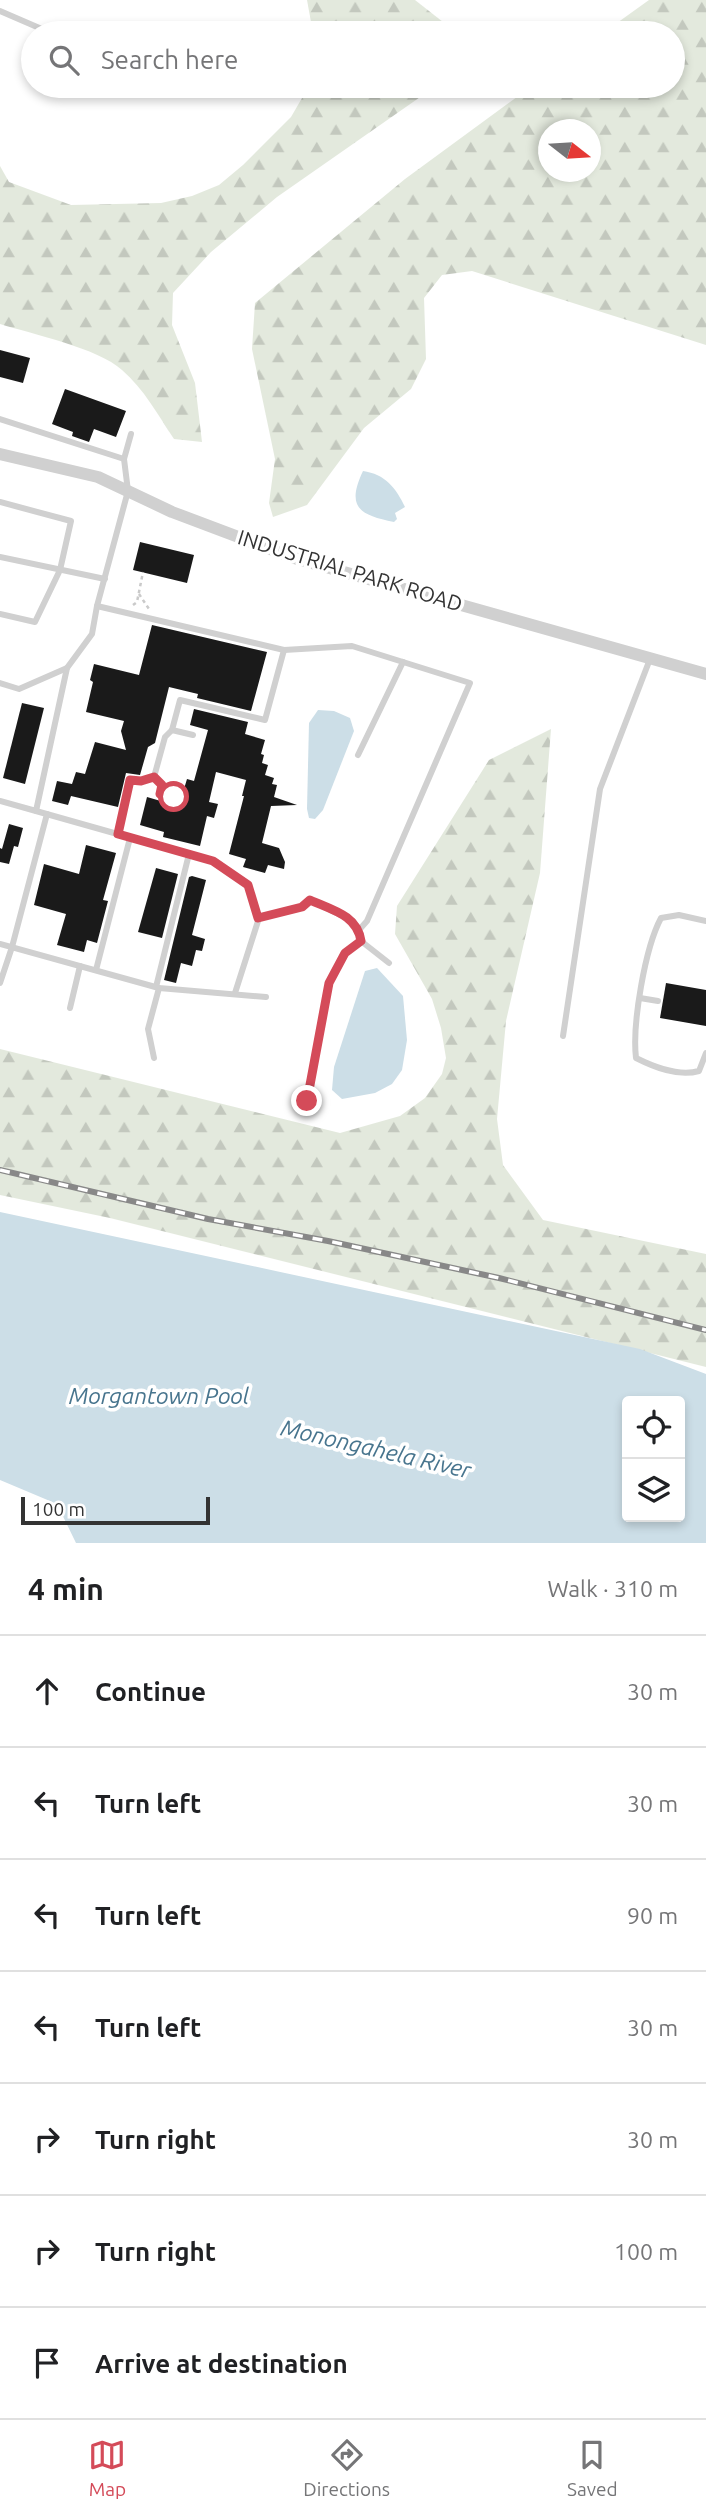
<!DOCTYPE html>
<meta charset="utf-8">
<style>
:root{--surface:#fff;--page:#f6f6f6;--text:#202124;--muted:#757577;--line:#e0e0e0;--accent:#d44b59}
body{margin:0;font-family:Ubuntu,sans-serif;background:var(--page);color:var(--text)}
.controls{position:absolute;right:21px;bottom:21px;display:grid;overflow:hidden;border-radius:7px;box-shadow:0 4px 10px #0003}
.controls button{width:63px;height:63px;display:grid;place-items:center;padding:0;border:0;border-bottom:2px solid var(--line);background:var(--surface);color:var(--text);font:35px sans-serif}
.compass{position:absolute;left:538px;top:119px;width:63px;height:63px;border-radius:50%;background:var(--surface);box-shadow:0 4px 10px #0003;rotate:107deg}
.scale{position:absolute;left:21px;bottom:18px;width:189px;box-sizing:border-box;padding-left:7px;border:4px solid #333;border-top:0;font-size:19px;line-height:24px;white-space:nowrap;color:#333;-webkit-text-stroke:5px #fff;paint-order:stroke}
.stop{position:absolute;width:21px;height:21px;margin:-16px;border:5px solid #d44b59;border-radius:50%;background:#fff}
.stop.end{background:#d44b59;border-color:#fff;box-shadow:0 2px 7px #0008}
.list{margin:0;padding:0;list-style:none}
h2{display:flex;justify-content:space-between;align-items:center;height:91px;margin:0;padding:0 28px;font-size:30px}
h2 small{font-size:23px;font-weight:400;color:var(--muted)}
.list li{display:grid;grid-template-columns:46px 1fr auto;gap:21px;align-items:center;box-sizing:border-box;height:112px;padding:0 28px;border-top:2px solid var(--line)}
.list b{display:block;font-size:26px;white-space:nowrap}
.list em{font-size:23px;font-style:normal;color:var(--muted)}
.icon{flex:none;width:38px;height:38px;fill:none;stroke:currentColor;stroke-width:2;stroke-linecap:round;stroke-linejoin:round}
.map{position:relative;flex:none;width:706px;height:1543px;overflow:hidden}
.search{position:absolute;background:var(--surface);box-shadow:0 4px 10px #0003;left:21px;right:21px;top:21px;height:77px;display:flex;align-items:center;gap:18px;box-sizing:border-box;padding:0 24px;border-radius:38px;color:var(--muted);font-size:26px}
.sheet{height:875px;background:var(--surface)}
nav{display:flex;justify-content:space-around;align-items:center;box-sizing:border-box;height:98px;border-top:2px solid var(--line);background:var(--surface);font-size:19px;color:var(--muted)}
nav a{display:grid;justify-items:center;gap:4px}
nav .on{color:var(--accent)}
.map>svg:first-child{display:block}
.forest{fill:url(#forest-firs);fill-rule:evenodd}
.water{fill:#ccdee7;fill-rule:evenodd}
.building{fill:#1a1a1a}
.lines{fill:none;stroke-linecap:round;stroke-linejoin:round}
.path{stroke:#cacaca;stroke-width:2.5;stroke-dasharray:3.5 3.5;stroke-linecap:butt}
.service{stroke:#d0d0d0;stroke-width:6}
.minor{stroke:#d0d0d0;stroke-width:12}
.rail-casing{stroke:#888;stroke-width:6}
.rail{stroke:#fff;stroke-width:3.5;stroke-dasharray:10;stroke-linecap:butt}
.route{stroke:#d44b59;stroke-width:9}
.labels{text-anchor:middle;stroke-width:7;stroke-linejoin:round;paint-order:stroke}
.street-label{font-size:21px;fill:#333;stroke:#fff}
.water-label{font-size:23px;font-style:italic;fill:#48758e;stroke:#fff}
</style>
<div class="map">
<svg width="706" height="1543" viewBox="0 0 706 1543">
<defs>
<pattern id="forest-firs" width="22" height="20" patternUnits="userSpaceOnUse" patternTransform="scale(1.75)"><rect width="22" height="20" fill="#e3e9dd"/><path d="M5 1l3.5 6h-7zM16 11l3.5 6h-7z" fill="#c3c8be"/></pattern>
</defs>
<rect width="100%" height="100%" fill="#fff"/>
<g class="forest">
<path d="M307,0H415L457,33H313Z"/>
<path d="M649,0H706V345L472,271L442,275L424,298L426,359L411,389L364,428L307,505L273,517L269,503L275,459L252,349L255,303L405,179L532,86H673V33H603ZM548,130H590V172H548Z"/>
<path d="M309,86H436L277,197L211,252L173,293L172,325L195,383L202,442L174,439C158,415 144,389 122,370C98,348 32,334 0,324V166L9,182L71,205L161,203L192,196L219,185L243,165L291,117Z"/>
<path d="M551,729L540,873L506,1021L497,1119L503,1165L543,1220L706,1254V1367L110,1218L0,1195V1049L340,1133L400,1116L425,1098L442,1074L446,1058L441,1028L432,999L395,934L397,906L489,760Z"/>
</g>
<g class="water">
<path d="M363,471C385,474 396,488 405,507L395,513L397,519L394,522C359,515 346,507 363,471Z"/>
<path d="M318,710L334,711L350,718L354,731L323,810L315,819L309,818L307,809L309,723Z"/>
<path d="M377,968L403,996L407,1040L402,1070L392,1084L375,1093L342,1099L332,1090L334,1067L365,971Z"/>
<path d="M0,1212L640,1349L706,1374V1543H76L57,1504L0,1480ZM680,1401V1517H627V1401Z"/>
</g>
<g class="building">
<path d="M0,350L30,358L23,383L0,377Z"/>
<path d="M65,389L126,411L116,437L94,429L89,442L72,436L73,432L52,424Z"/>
<path d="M140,542L194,555L187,583L133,570Z"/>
<path d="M152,625L267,652L251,711L197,698L198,694L169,687L155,743L148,747L140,775L126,773L118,807L71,796L68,805L52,801L57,781L72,784L76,772L85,774L95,742L126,750L121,731L124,721L86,712L93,682L90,680L94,664L139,675Z"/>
<path d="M22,703L44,708L25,784L3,778Z"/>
<path d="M194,709L248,722L245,734L265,740L261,754L264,755L262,763L268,765L265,775L274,778L272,784L277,785L274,797L297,805L271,806L262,843L279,848L285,862L284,869L268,865L265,873L243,867L246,859L229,854L244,796H242L246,780L216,772L209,802L218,804L214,818L207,816L200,846L163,837L164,832L140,825L147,797L171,804L180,802L187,779L194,781L208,730L190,725Z"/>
<path d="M9,824L23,828L18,847L14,846L9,864L0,862V848L2,849Z"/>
<path d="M86,845L116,853L103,900L108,901L97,943L87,940L84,952L57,945L66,914L34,905L44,864L79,874Z"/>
<path d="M156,868L178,874L162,938L138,932Z"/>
<path d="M192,876L206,880L192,935L205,939L202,951L196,950L192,966L181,963L176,983L164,980L189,877Z"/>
<path d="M666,983L706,990V1026L660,1018Z"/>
</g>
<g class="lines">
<g class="path">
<path d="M139,594L149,609"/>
<path d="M133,605L137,602L143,572"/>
</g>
<g class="service">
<path d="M0,11L51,33"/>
<path d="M0,419L124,459L128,491L97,606L92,634L67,668L19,689L0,683"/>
<path d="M124,459L131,434"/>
<path d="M0,502L71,521L60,570L35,622L0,614"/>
<path d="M0,557L105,579"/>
<path d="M97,606L284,650L352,646L470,683L367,921L359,930L353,921L310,900L302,907L259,918"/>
<path d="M193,735L172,730L180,700L265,720L284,650"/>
<path d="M358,755L403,662"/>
<path d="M154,777L165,737L172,730"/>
<path d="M0,801L36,811L67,668"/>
<path d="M36,811L213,861L248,885L259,918L235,993"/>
<path d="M118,834L130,780L141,781L154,777L162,785L160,794L174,797"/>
<path d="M706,921L679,915L661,918C645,948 632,1024 636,1058C654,1067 678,1077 699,1071L706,1053"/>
<path d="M361,941L389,963"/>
<path d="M0,944L159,988L266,997"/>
<path d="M96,970L130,838"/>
<path d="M0,983L12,947L47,814"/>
<path d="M156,987L189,854"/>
<path d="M640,998L658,1001"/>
<path d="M70,1008L80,966"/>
<path d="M563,1036L600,789L650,659"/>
<path d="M154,1058L148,1029L159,988"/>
<path d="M307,1101L329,983L345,953L361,941L359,930"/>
</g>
<path class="minor" d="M0,454L98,477L172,512L294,558L706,674"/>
<g class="rail-casing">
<path id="rail" d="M0,1170L208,1219L328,1241L499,1278L706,1330"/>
</g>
<use href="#rail" class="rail"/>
</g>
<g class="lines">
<path class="route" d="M174,797L160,794L162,785L154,777L141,781L130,780L118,834L213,861L248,885L258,918L302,907L310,900C332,910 357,915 361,941L345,953L329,983L307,1101"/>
</g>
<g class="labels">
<g class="street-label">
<text transform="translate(350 571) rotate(17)" y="7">INDUSTRIAL PARK ROAD</text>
</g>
<g class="water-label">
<text x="159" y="1404">Morgantown Pool</text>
<text transform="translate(376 1449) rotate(13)" y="8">Monongahela River</text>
</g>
</g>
</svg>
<div class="controls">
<button><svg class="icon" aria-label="locate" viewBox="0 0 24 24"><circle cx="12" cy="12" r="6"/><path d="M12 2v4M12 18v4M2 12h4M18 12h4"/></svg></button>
<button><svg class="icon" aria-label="layers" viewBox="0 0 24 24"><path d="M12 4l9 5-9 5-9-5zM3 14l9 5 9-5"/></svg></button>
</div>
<svg class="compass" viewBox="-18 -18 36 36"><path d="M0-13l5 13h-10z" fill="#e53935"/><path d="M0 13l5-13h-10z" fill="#757577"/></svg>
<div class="scale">100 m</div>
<div class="stop" style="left:174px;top:797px"></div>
<div class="stop end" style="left:307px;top:1101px"></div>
<div class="search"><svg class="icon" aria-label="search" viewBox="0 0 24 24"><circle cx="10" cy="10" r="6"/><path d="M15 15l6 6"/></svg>Search here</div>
</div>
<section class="sheet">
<h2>4 min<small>Walk · 310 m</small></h2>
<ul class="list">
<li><svg class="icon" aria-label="ahead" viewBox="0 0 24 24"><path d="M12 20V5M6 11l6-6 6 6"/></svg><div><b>Continue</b></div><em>30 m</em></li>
<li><svg class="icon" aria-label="left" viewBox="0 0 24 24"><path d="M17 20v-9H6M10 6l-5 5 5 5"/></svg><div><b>Turn left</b></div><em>30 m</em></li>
<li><svg class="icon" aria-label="left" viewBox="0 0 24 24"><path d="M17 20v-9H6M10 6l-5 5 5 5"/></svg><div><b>Turn left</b></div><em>90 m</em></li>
<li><svg class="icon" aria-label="left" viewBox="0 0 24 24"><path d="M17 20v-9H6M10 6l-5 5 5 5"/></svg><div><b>Turn left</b></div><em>30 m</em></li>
<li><svg class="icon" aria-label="right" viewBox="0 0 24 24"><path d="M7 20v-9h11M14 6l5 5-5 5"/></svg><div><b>Turn right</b></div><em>30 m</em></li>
<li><svg class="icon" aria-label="right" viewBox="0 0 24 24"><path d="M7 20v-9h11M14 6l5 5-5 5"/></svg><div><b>Turn right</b></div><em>100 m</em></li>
<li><svg class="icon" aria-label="arrive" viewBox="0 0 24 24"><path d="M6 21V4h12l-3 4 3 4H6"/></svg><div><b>Arrive at destination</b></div></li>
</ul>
</section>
<nav>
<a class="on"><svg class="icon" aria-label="map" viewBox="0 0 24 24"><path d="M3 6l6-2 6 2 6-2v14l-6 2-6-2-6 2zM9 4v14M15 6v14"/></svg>Map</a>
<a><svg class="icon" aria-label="directions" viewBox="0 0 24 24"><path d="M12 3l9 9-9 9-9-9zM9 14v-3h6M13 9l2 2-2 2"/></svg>Directions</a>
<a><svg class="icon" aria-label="saved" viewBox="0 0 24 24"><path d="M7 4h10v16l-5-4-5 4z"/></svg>Saved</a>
</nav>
